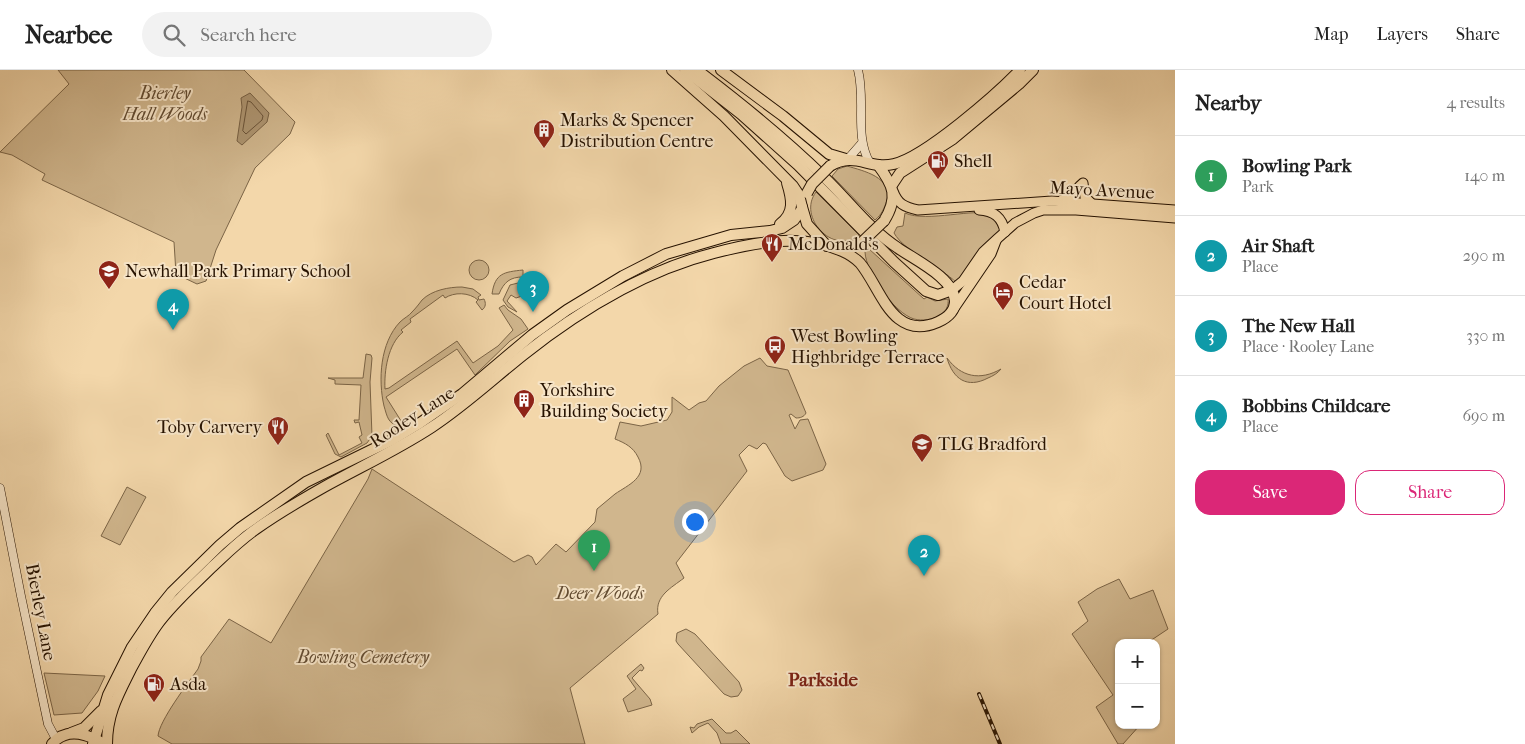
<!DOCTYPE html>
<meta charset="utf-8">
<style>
:root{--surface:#fff;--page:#f2f2f2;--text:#222;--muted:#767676;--line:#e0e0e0;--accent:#db2777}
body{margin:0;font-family:"IM FELL French Canon",serif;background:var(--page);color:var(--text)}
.controls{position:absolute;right:15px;bottom:15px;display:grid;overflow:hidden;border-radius:10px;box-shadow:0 1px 4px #0004}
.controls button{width:45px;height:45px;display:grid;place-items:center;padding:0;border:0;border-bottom:1px solid var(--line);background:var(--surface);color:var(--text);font:25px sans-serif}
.you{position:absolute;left:694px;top:451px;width:18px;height:18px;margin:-12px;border:4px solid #fff;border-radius:50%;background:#1a73e8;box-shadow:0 0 0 8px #1a73e833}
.badge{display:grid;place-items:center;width:32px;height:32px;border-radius:50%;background:var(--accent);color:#fff;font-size:16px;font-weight:700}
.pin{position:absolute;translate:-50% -41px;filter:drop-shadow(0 1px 2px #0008)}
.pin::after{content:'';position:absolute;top:26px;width:18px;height:15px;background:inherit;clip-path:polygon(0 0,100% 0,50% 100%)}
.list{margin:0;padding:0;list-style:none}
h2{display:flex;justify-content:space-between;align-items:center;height:65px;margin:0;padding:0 20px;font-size:21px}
h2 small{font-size:16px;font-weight:400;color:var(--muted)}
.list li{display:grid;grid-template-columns:32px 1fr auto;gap:15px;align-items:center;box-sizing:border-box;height:80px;padding:0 20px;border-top:1px solid var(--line)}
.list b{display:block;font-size:19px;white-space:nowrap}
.list p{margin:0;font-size:16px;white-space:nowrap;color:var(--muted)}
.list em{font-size:16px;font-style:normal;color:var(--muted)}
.actions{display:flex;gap:10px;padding:15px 20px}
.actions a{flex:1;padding:11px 0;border:1px solid var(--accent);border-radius:15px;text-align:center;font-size:18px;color:var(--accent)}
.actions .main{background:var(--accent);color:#fff}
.icon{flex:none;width:28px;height:28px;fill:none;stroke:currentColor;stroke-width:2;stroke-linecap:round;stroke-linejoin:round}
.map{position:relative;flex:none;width:1175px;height:674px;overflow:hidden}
header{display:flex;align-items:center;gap:30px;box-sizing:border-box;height:70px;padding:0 25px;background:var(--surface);border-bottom:1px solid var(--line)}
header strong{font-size:24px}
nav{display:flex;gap:28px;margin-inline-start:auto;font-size:18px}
.search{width:350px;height:45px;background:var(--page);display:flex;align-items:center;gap:12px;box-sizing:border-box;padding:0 18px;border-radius:28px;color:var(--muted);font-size:19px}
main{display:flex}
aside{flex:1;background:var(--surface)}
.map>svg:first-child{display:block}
.green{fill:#d0b68d;stroke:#7b6446}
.water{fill:#ad9470;stroke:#776043}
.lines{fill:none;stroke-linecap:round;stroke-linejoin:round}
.shore{stroke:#6a5338;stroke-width:1}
.secondary-casing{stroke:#261200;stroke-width:9}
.primary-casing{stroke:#261200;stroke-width:11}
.highway-casing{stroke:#261200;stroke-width:12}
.secondary{stroke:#f7e5c8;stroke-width:8}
.primary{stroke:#f3d7aa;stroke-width:9}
.highway{stroke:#f3d7aa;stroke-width:10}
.rail-casing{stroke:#261200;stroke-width:4}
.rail{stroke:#f7e5c8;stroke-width:2;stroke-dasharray:5.5;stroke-linecap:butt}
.highway-bridge-casing{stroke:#261200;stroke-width:12;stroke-linecap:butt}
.highway-bridge{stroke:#f3d7aa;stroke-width:10}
.labels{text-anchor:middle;stroke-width:4;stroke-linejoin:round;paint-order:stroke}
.park-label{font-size:18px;font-style:italic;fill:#624b31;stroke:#f7e5c8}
.poi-label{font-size:18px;fill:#261200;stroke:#f7e5c8;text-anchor:start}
.street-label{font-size:18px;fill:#261200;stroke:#f7e5c8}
.neighbourhood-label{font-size:19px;font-weight:bold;fill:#7a1f14;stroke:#f7e5c8}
</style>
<header>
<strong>Nearbee</strong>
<div class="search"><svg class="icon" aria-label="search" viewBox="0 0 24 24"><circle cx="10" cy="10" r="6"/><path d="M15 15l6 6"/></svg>Search here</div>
<nav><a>Map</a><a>Layers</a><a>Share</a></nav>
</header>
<main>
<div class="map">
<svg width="1175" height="674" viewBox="0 0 1175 674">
<rect width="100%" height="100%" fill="#f3d7aa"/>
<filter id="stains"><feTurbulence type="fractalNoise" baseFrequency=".004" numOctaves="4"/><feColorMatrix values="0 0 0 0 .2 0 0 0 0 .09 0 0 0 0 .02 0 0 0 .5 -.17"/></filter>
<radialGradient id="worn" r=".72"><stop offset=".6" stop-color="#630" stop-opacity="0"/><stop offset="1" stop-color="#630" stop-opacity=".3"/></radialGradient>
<g class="green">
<path d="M58,0H244L295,52L290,64L255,98L216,180L206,211L197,214L176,204L174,172L42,110L45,104L12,85L0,82L69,14Z"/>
<path d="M847,96C864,101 892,107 887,130C884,139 882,144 875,150L832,106L838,99Z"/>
<path d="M816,122L859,165C833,186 797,147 816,122Z"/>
<path d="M905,143C927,153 977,137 990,145C994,148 998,153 1001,156L1000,160L987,173L957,213C939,196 905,182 894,163L897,157L903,156Z"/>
<path d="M868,178L924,229L927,227L935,231L948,229C949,235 946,242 940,245C933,250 922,251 914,249C894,243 866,203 865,182Z"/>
<circle cx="479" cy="200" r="10"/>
<path d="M523,200V207C510,207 504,212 499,224H492C495,203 504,202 523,200Z"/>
<path d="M518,213L524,218L522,226L516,228L511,225L507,231L517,242L508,237L503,230L510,215Z"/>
<path d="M462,217L473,219L481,225L478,227L479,230L484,229C486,233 486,237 482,240L476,232L478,230C469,222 454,222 445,228L443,225L410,249L411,252L401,260L403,262C388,274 384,301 385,319L389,318L457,271L473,293L498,276L513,260L499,238L504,235L508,240L521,249L528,259L510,271L475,305L457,279L386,327L403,354L399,356C388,354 387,346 384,336C378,310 380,273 400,252C404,248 409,246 412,242C416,238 419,234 422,230C432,220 449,217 462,217Z"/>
<path d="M366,284L371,285L372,288L370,312L372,366L367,373L341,387L335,384L326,365L328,363L339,385L362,373L359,367L362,365L359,352L355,353L354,350H359L361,315L335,314V310L328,308H363Z"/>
<path d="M760,288L767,296L788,300L806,343C804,347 800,348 796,348L791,344L789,345L795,359L800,350L808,349L826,394L823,400L792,411L785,406L766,374L763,373L757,379L749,375L739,385L747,401L676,493L684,508C671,518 655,526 658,544L570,618L585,674H172L158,666C159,651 188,613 198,599L201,591V587L229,549L271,573L368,409L372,399L514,492L528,485L532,487L536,495L556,474L566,482L595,452L597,439C603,434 609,429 615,424C628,415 649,407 638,387C633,377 625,373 615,369L620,352L641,356L667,350L672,342V327L689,340L699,333L706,331L719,316L744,296Z"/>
<path d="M947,288C961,307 980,311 1001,299C998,303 993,306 988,308C967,319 953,309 947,288Z"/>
<path d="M127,417L146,427L120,475L101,466Z"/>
<path d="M1119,509L1130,529L1153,520L1168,559L1147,573H1119V655H1140L1123,674H1118L1096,637L1113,625L1072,564L1088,551L1078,532L1097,519Z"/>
<path d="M686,559L695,564L739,612L742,620L738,626L731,627L724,624L678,574L676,571L677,563Z"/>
<path d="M641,594L644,598L642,601L640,600L632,608L650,629L652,635L628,642L623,629L636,619L627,606Z"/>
<path d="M44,603L105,606L98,621L82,643L54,645Z"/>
<path d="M712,649L726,663H731L736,660L750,674H721L717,663L708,653L699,657L692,663L690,657L694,658L697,654Z"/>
</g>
<path class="water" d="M250,23L269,43L267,52L242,75L237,71L242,37L241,28Z"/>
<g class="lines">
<path class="shore" d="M248,31L251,32L263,46L262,50L246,64L243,61Z"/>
<g class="secondary-casing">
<g id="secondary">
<path d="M858,0C866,30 854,66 870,93"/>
<path d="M848,89L862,73"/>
<path d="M0,418L21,526L48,654L56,669"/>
</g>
</g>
<g class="primary-casing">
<g id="primary">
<path d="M893,121C898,134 904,137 918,140L1052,131L1175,140"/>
<path d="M1062,130C1074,128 1075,119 1083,113L1085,127L1091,133"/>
<path d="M979,140C994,141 1002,147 1005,162"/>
<path d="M952,220L963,211L983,182L997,169L1015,153L1034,143L1043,140H1076L1175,148"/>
<path d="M953,240L991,184L996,171"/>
</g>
</g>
<g class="highway-casing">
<g id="highway">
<path d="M672,0L724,46L793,116L799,125L802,137"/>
<path d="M685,0L741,44L798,95L894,192L926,221L938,225L952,220"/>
<path d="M721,0L783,46L829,84L846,89"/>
<path d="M878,95C893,115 899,127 884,151"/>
<path d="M830,96C855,81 869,100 894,94C925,87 997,24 1020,0"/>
<path d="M892,115L900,103L953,69L1019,14L1033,0"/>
<path d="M802,137L807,154L827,176"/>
<path d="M780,154C795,143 792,129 787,113"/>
<path d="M841,180L861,173"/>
<path d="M71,663L84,658L101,641"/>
<path d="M52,674C65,658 85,663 101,672"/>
<path d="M93,674L108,625L132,577L155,543L172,522L220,475L240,458L306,412L392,370L420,353L462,324L532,265L567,240L623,206L666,184L731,165L770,161L782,158L794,150L802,139"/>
<path d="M107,674C107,644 118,625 131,599C139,584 147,569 157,555C172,534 193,516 212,497C226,484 240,470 256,459C277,444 301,430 324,417C360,397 397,380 432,357C464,336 493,309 523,285C580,240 643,201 714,183C756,172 801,163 842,181C849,184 855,188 860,193C881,218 892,272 938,252C947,248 955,242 955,231C954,208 915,190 898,178C870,160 849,131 825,108C785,69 742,34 697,0"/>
</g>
</g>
<use href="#secondary" class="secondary"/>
<use href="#primary" class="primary"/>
<use href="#highway" class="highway"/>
<g class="rail-casing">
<path id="rail" d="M979,624L1000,674"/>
</g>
<use href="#rail" class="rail"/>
<g class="highway-bridge-casing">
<g id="highway-bridge">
<path d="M807,123L812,114L830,96"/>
<path d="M861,173L884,151"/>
</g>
</g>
<use href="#highway-bridge" class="highway-bridge"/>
</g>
<defs>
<g id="building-pin" transform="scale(1.125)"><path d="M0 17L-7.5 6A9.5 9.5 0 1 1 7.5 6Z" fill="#8f2418" stroke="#f7e5c8"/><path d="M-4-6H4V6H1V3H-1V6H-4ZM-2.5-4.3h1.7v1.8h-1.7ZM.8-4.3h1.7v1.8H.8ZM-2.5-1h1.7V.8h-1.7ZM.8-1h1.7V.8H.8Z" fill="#fff"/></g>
<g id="fuel-pin" transform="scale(1.125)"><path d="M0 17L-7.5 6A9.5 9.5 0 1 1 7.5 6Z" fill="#8f2418" stroke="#f7e5c8"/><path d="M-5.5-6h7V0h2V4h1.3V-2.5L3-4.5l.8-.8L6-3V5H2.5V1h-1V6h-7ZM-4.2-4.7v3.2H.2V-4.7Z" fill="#fff"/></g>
<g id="restaurant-pin" transform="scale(1.125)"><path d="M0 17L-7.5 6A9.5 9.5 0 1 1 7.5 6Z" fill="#8f2418" stroke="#f7e5c8"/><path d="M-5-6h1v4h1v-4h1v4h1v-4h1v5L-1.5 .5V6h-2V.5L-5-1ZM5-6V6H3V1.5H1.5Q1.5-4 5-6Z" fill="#fff"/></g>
<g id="school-pin" transform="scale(1.125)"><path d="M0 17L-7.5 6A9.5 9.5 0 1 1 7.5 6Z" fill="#8f2418" stroke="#f7e5c8"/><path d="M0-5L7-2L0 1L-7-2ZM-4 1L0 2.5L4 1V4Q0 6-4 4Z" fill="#fff"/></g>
<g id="hotel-pin" transform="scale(1.125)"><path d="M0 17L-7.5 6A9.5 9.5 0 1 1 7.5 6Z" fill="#8f2418" stroke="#f7e5c8"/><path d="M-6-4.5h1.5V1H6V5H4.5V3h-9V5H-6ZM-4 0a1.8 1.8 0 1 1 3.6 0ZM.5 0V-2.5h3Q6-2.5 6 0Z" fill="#fff"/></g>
<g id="bus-pin" transform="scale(1.125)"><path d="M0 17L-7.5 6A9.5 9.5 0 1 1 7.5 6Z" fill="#8f2418" stroke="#f7e5c8"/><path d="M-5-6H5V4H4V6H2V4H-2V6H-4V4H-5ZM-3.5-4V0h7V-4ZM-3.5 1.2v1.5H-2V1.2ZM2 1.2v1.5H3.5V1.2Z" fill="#fff"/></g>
</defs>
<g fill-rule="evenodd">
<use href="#building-pin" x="544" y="60"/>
<use href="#fuel-pin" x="938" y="91"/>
<use href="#restaurant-pin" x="772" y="174"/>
<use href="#school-pin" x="109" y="201"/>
<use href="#hotel-pin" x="1003" y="222"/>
<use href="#bus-pin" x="775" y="276"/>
<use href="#building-pin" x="524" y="330"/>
<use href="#restaurant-pin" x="278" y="357"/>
<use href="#school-pin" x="922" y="374"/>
<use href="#fuel-pin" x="154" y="614"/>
</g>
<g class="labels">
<g class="park-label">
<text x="165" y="29">Bierley<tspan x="165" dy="21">Hall Woods</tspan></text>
<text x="600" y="529">Deer Woods</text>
<text x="363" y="593">Bowling Cemetery</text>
</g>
<g class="poi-label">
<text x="560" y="56">Marks &amp; Spencer<tspan x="560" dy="21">Distribution Centre</tspan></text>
<text x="954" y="97">Shell</text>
<text x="788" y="180">McDonald's</text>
<text x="125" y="207">Newhall Park Primary School</text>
<text x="1019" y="218">Cedar<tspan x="1019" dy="21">Court Hotel</tspan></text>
<text x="791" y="272">West Bowling<tspan x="791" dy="21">Highbridge Terrace</tspan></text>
<text x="540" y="326">Yorkshire<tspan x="540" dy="21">Building Society</tspan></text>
<text x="262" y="363" text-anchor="end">Toby Carvery</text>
<text x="938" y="380">TLG Bradford</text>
<text x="170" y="620">Asda</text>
</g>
<g class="street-label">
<text transform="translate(1102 120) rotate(3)" y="6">Mayo Avenue</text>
<text transform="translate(412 347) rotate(-33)" y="6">Rooley Lane</text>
<text transform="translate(41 542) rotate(79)" y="6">Bierley Lane</text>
</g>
<g class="neighbourhood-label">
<text x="823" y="616">Parkside</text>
</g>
</g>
<rect width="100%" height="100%" filter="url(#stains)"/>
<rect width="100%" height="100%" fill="url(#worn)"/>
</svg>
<div class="controls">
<button>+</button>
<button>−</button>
</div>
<div class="you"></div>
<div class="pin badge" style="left:594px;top:501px;background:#2e9e5b">1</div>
<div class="pin badge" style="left:924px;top:506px;background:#0f9aa8">2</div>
<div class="pin badge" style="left:533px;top:242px;background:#0f9aa8">3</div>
<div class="pin badge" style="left:173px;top:260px;background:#0f9aa8">4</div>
</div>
<aside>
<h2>Nearby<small>4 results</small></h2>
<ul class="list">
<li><span class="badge" style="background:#2e9e5b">1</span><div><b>Bowling Park</b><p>Park</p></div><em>140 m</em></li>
<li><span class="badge" style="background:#0f9aa8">2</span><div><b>Air Shaft</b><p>Place</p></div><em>290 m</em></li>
<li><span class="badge" style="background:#0f9aa8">3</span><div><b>The New Hall</b><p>Place · Rooley Lane</p></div><em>330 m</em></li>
<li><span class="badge" style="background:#0f9aa8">4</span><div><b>Bobbins Childcare</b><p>Place</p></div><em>690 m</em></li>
</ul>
<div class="actions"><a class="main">Save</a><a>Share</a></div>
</aside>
</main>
